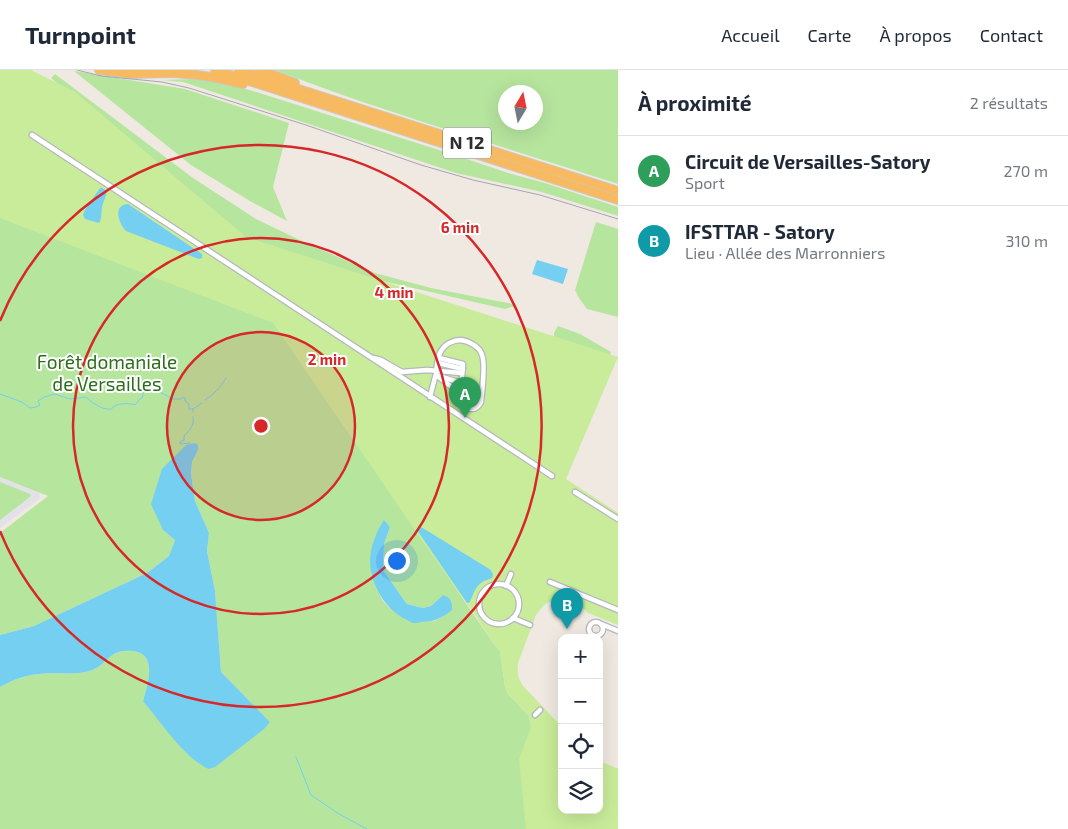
<!DOCTYPE html>
<html lang="fr">
<meta charset="utf-8">
<style>
:root{--surface:#fff;--page:#f2f2f3;--text:#1f2937;--muted:#747a83;--line:#e0e1e3;--accent:#4264fb}
body{margin:0;font-family:"Exo 2",sans-serif;background:var(--page);color:var(--text)}
.controls{position:absolute;right:15px;bottom:15px;display:grid;overflow:hidden;border-radius:10px;box-shadow:0 5px 20px #0002}
.controls button{width:45px;height:45px;display:grid;place-items:center;padding:0;border:0;border-bottom:1px solid var(--line);background:var(--surface);color:var(--text);font:25px sans-serif}
.compass{position:absolute;left:498px;top:15px;width:45px;height:45px;border-radius:50%;background:var(--surface);box-shadow:0 5px 20px #0002;rotate:10deg}
.you{position:absolute;left:396px;top:490px;width:18px;height:18px;margin:-12px;border:4px solid #fff;border-radius:50%;background:#1a73e8;box-shadow:0 0 0 8px #1a73e833}
.badge{display:grid;place-items:center;width:32px;height:32px;border-radius:50%;background:var(--accent);color:#fff;font-size:16px;font-weight:700}
.pin{position:absolute;translate:-50% -41px;filter:drop-shadow(0 1px 2px #0008)}
.pin::after{content:'';position:absolute;top:26px;width:18px;height:15px;background:inherit;clip-path:polygon(0 0,100% 0,50% 100%)}
.list{margin:0;padding:0;list-style:none}
h2{display:flex;justify-content:space-between;align-items:center;height:65px;margin:0;padding:0 20px;font-size:21px}
h2 small{font-size:16px;font-weight:400;color:var(--muted)}
.list li{display:grid;grid-template-columns:32px 1fr auto;gap:15px;align-items:center;box-sizing:border-box;height:70px;padding:0 20px;border-top:1px solid var(--line)}
.list b{display:block;font-size:19px;white-space:nowrap}
.list p{margin:0;font-size:16px;white-space:nowrap;color:var(--muted)}
.list em{font-size:16px;font-style:normal;color:var(--muted)}
.icon{flex:none;width:28px;height:28px;fill:none;stroke:currentColor;stroke-width:2;stroke-linecap:round;stroke-linejoin:round}
.map{position:relative;flex:none;width:618px;height:759px;overflow:hidden}
header{display:flex;align-items:center;gap:30px;box-sizing:border-box;height:70px;padding:0 25px;background:var(--surface);border-bottom:1px solid var(--line)}
header strong{font-size:24px}
nav{display:flex;gap:28px;margin-inline-start:auto;font-size:18px}
main{display:flex}
aside{flex:1;background:var(--surface)}
.map>svg:first-child{display:block}
.industrial{fill:#e3e1e8}
.green{fill:#b6e59e;fill-rule:evenodd}
.pitch{fill:#c9ec9a}
.water{fill:#75cff0}
.lines{fill:none;stroke-linecap:round;stroke-linejoin:round}
.stream{stroke:#75cff0;stroke-width:1}
.minor-casing{stroke:#b4b7c1;stroke-width:7}
.trunk-casing{stroke:#c9c9c9;stroke-width:10}
.minor{stroke:#fff;stroke-width:4.5}
.trunk{stroke:#f8ba60;stroke-width:8}
.rail{stroke:#a3a6b8;stroke-width:1}
.ring{fill:none;stroke:#d62828;stroke-width:2.5}
.labels{text-anchor:middle;stroke-width:4;stroke-linejoin:round;paint-order:stroke}
.shield{fill:#fff;stroke:#6d6d6d;stroke-width:1}
.shield-label{font-size:18px;font-weight:bold;fill:#2e2e2e}
.park-label{font-size:19px;fill:#2c6e1b;stroke:#fff}
.centre{fill:#d62828;stroke:#fff;stroke-width:2.5}
.ring-label{font-size:15px;text-anchor:middle;font-weight:bold;fill:#d62828;stroke:#fff;stroke-width:4;stroke-linejoin:round;paint-order:stroke}
</style>
<header>
<strong>Turnpoint</strong>
<nav><a>Accueil</a><a>Carte</a><a>À propos</a><a>Contact</a></nav>
</header>
<main>
<div class="map">
<svg width="618" height="759" viewBox="0 0 618 759">
<rect width="100%" height="100%" fill="#efe9e1"/>
<path class="industrial" d="M0,407L39,422L40,428L0,458Z"/>
<g class="green">
<path d="M275,0H618V114C503,76 388,44 275,0ZM506,22H536V52H506Z"/>
<path d="M74,1L185,19L289,53L273,117L287,151L250,131L191,95Z"/>
<path d="M55,4L193,108L256,149L308,174L375,203L431,218L518,235L505,239L352,204L271,183L220,157L51,8Z"/>
<path d="M194,9L223,13L253,21L461,87L508,103L545,113L618,137V146L542,122L456,103L183,12L163,10Z"/>
<path d="M0,137L271,246L493,573L500,581L505,617L508,624L529,646L531,655L562,740H599V691L618,699V759H0V617C12,610 26,605 39,604C55,602 70,605 85,602C101,599 102,592 114,584C119,581 126,580 132,581C158,583 148,614 143,631L270,652L221,602L215,521L207,481L209,463L195,431L191,404L192,392L198,380V375L163,460L175,470L169,486L147,503L34,556L0,565V463L48,426L0,407ZM384,451L390,457L384,474L383,500L407,534L423,538L431,536L443,525L444,546L434,551L392,540L383,531L377,520L371,502V485L375,467Z"/>
<path d="M596,152L618,159V247L587,239L579,228L575,220Z"/>
<path d="M558,256L580,264L611,282L589,340L554,268V263Z"/>
<path d="M0,412L30,424L31,426L0,450Z"/>
</g>
<path class="pitch" d="M0,0H31L75,22L246,167L618,287L566,409L618,443V555L586,542V540L566,531L561,530L549,532L544,535L536,545L518,593C517,603 518,609 524,617L562,657V740H599V691L618,699V759H526L519,689L529,663L531,655L529,646L508,624L505,617L500,581L493,573L473,542L421,469L273,253L0,148Z"/>
<g class="water">
<path d="M100,118H102L107,121C106,127 103,132 102,137C101,143 102,149 99,153L85,149L83,145L85,140Z"/>
<path d="M128,134L202,184V188L199,189L196,188L126,161C119,154 112,135 128,134Z"/>
<path d="M537,190L568,199L563,214L532,204Z"/>
<path d="M195,373L198,375V380L192,392L191,404L195,431L209,463L207,481L215,521L221,602L270,652L264,659L215,697L209,699C185,689 160,651 143,631C148,614 158,583 132,581C126,580 119,581 114,584C102,592 101,599 85,602C70,605 54,602 39,604C26,605 12,610 0,617V565L34,556L147,503L169,486L175,470L163,460L151,434L162,399L186,375Z"/>
<path d="M384,450L390,457L384,474L383,500L404,530L407,534L423,538L431,536L443,525C451,528 452,531 452,540C441,549 435,551 421,552C418,553 416,553 413,553C410,552 406,549 403,548C383,536 370,513 370,490C371,475 376,462 384,450Z"/>
<path d="M421,457L491,500L493,505L492,508C476,513 476,518 470,532L467,533L417,460Z"/>
</g>
<g class="lines">
<g class="stream">
<path d="M0,324L22,332L30,338L36,337L40,335L38,331L44,327L55,324L70,329L86,327C91,332 101,339 108,339C114,340 110,338 115,336C119,333 131,333 135,335L140,329L142,328L144,320L154,319L173,329H181L183,327L185,328V331L189,334V339H193V342"/>
<path d="M205,330C214,324 220,318 226,308"/>
<path d="M193,339L202,333"/>
<path d="M190,373L180,374V372L184,370V366C189,361 195,355 193,347"/>
<path d="M296,687L311,725L339,744L367,759"/>
</g>
<g class="minor-casing">
<g id="minor">
<path d="M32,65L552,406"/>
<path d="M373,288L381,290L402,302L427,300L462,303"/>
<path d="M438,293L463,299"/>
<path d="M436,305L462,325"/>
<path d="M439,306L461,313"/>
<path d="M430,327C432,319 434,311 436,304C437,296 437,287 441,281C445,274 453,270 461,270C469,271 480,277 482,285C486,295 482,320 481,332C479,336 476,339 472,339C456,337 463,304 463,294L439,288"/>
<path d="M575,422L618,449"/>
<path d="M550,512L618,540"/>
<circle cx="499" cy="534" r="20"/>
<path d="M506,516L511,504"/>
<path d="M513,548L530,555"/>
<circle cx="596" cy="559" r="7"/>
<path d="M601,554L618,561"/>
<path d="M535,645L540,640"/>
</g>
</g>
<g class="trunk-casing">
<g id="trunk">
<path d="M99,0L130,4L174,3L197,5L212,7L243,14"/>
<path d="M215,0L618,130"/>
<path d="M239,0L618,121"/>
<path d="M261,0L295,13"/>
</g>
</g>
<use href="#minor" class="minor"/>
<use href="#trunk" class="trunk"/>
<path class="rail" d="M77,0L101,6L162,12L189,18L306,55L421,95L473,110L540,125L618,149"/>
</g>
<circle cx="261" cy="356" r="94" fill="#d62828" fill-opacity=".12"/>
<g class="ring">
<circle cx="261" cy="356" r="94"/>
<circle cx="261" cy="356" r="188"/>
<path d="M0 251A281 281 0 1 1 0 461"/>
</g>
<g class="labels">
<rect class="shield" x="443" y="57.5" width="48" height="31" rx="4"/>
<g class="shield-label">
<text x="467" y="79">N 12</text>
</g>
<g class="park-label">
<text x="107" y="299">Forêt domaniale<tspan x="107" dy="22">de Versailles</tspan></text>
</g>
</g>
<circle cx="261" cy="356" r="8" class="centre"/>
<g class="ring-label">
<text x="460" y="163">6 min</text>
<text x="394" y="228">4 min</text>
<text x="327" y="295">2 min</text>
</g>
</svg>
<div class="controls">
<button>+</button>
<button>−</button>
<button><svg class="icon" aria-label="locate" viewBox="0 0 24 24"><circle cx="12" cy="12" r="6"/><path d="M12 2v4M12 18v4M2 12h4M18 12h4"/></svg></button>
<button><svg class="icon" aria-label="layers" viewBox="0 0 24 24"><path d="M12 4l9 5-9 5-9-5zM3 14l9 5 9-5"/></svg></button>
</div>
<svg class="compass" viewBox="-18 -18 36 36"><path d="M0-13l5 13h-10z" fill="#e53935"/><path d="M0 13l5-13h-10z" fill="#747a83"/></svg>
<div class="you"></div>
<div class="pin badge" style="left:465px;top:348px;background:#2e9e5b">A</div>
<div class="pin badge" style="left:567px;top:559px;background:#0f9aa8">B</div>
</div>
<aside>
<h2>À proximité<small>2 résultats</small></h2>
<ul class="list">
<li><span class="badge" style="background:#2e9e5b">A</span><div><b>Circuit de Versailles-Satory</b><p>Sport</p></div><em>270 m</em></li>
<li><span class="badge" style="background:#0f9aa8">B</span><div><b>IFSTTAR - Satory</b><p>Lieu · Allée des Marronniers</p></div><em>310 m</em></li>
</ul>
</aside>
</main>
